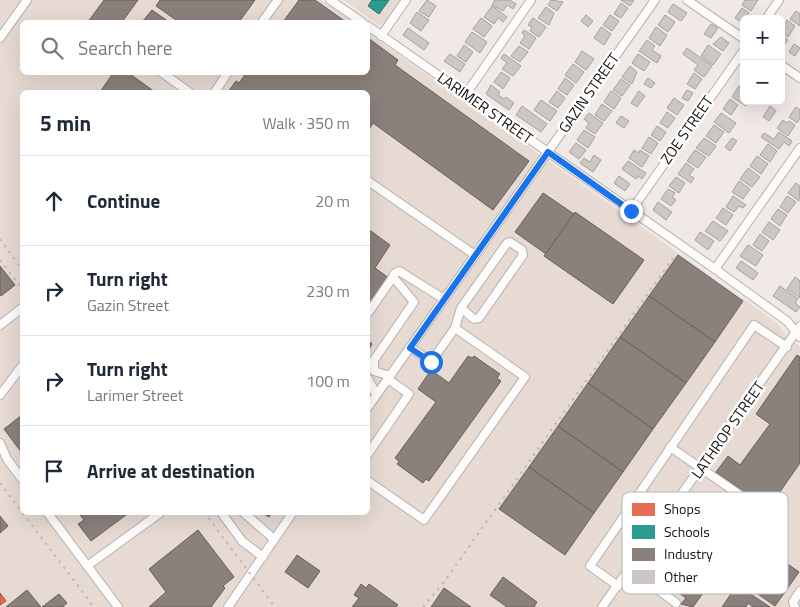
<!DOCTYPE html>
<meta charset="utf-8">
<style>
:root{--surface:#fff;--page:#f6f6f7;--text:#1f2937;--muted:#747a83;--line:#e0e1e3}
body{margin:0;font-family:"Titillium Web",sans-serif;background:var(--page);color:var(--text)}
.controls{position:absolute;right:15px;top:15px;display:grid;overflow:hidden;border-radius:8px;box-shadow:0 5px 20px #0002}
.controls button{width:45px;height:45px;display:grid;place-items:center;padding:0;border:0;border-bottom:1px solid var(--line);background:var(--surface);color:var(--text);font:25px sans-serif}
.stop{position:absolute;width:15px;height:15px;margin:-11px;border:4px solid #1a73e8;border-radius:50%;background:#fff}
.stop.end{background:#1a73e8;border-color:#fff;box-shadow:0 1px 5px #0008}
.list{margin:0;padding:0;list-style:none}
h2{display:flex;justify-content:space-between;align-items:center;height:65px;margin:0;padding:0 20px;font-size:21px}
h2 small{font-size:16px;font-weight:400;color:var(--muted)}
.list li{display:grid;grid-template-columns:32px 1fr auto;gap:15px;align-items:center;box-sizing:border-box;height:90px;padding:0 20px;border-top:1px solid var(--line)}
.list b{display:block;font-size:19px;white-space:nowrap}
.list p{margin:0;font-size:16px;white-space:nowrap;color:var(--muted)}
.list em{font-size:16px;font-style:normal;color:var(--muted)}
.icon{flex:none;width:28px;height:28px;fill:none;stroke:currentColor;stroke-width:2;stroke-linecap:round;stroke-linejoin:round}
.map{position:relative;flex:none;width:800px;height:607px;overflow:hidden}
.search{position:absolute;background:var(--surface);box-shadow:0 5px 20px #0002;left:20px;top:20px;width:350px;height:55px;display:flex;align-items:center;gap:12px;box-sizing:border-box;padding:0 18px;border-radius:8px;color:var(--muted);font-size:19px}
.panel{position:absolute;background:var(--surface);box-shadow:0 5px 20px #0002;left:20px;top:90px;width:350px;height:425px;border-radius:8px}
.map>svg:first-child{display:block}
.built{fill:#e6dad3;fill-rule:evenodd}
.shops{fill:#e76f51;stroke:#a8523d}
.schools{fill:#2a9d8f;stroke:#237368}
.industry{fill:#8a817c;stroke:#675f5b}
.building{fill:#ccc7c5;stroke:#a6a29f}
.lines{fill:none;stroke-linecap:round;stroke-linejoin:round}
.minor-casing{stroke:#b6b1ae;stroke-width:10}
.minor{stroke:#fdfcfb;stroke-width:8}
.rail{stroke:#bbb9b9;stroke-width:2;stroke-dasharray:2.5 5;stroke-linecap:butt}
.route{stroke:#1a73e8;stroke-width:6}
.labels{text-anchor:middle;stroke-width:5;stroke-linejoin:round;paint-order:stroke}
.street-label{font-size:15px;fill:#14100e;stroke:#fff}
.key{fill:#fff;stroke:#b8b7b7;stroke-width:1}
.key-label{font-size:14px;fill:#14100e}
</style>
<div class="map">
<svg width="800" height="607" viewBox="0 0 800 607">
<rect width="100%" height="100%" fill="#f0e9e6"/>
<g class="built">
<path d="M0,0H321L353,22H22V72H368V33L777,323L788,338L800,346V607H0ZM22,92H368V512H22Z"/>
<path d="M344,0H401L384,24L379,25Z"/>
</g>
<path class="shops" d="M0,593L6,601L0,605Z"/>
<path class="schools" d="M372,0H389L379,14L368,6Z"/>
<g class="industry">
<path d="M104,0H138L122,22H88Z"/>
<path d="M160,0H255L239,22H179L156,6Z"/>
<path d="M299,0H315L346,22H283Z"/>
<path d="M152,10L169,22H142Z"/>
<path d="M368,38L398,60L395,65L529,161L493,210L373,123L368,131V92H228L236,81L239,83L247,72H368Z"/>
<path d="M114,72H127L155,92H100Z"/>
<path d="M543,193L574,214L546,254L515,232Z"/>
<path d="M575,212L644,260L613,304L544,256Z"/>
<path d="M368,229L390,245L375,268L389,278L369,305L368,304Z"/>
<path d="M678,255L743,301L715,342L649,296Z"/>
<path d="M0,266L15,285L1,296L0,294Z"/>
<path d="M649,296L715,342L686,383L620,337Z"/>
<path d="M620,337L686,383L653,429L588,383Z"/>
<path d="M368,340L372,344L368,351Z"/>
<path d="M797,355L800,357V463L768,509L716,472L728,456L740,465L770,424L756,414Z"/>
<path d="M468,356L472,358L474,356L500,374L497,378L501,381L429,481L426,479L423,483L397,464L399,461L395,458L436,402L418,389L431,370L449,383Z"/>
<path d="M588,383L653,429L623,472L558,426Z"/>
<path d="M22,415V453L4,429Z"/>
<path d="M558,426L623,472L594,513L529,467Z"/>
<path d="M529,467L594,513L565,555L499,509Z"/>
<path d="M78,512H130L91,541L78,524L84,520Z"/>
<path d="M261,512H272L269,517Z"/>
<path d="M0,516L8,526L0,533Z"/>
<path d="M198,530L234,577L223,586L225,588L211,607H149L166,592L149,569Z"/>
<path d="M661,546L711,582L693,607L681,604L686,598L666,584L671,578L657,569L661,563L653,558Z"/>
<path d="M772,553L799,572L775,606L748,587Z"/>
<path d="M297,555L320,571L308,588L285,572Z"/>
<path d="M503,577L537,602L534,607H507L490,595Z"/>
<path d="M361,584L366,588L369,584L398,605L396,607H352L359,598L354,595Z"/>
<path d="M737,585L770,607H753L748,603L746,607H722Z"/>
<path d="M444,588L471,607H431Z"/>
<path d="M27,590L41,607H6Z"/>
<path d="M59,594L67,603L63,607H42Z"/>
</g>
<g class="building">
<path d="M427,0L436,6L429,17L419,11Z"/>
<path d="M495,0H510L516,4L513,9L507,5L503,11L492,5Z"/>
<path d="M551,0L563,2L557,11L548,5Z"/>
<path d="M621,0H634L630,6Z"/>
<path d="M745,0H758L751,11L742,5Z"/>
<path d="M621,3L628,8L621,18L614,14Z"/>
<path d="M673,4L687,13L681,21L668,12Z"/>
<path d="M492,6L507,17L503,22L498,18L494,24L484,17Z"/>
<path d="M546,7L554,13L549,25L538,18Z"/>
<path d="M742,8L749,13L743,23L735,18Z"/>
<path d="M796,11L800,14V26L790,19Z"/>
<path d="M417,12L429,20L421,31L410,23Z"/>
<path d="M586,15L593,21L588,27L581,21Z"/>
<path d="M610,15L619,21L612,31L603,25Z"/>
<path d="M665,15L675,22L668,32L658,25Z"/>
<path d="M481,18L492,26L484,37L473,29Z"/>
<path d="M533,18L546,27L539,37L530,31L532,27L528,25Z"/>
<path d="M787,20L795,26L788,37L781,32Z"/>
<path d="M711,24L718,28L711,38L704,34Z"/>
<path d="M601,27L611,34L604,45L594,38Z"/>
<path d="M656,27L667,35L660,46L649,38Z"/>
<path d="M408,28L429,43L424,50L403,35Z"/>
<path d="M524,30L536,38L529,49L520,43L525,36L522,33Z"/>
<path d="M472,32L487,42L480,53L465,42Z"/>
<path d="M781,35L788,40L782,48L781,47Z"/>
<path d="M721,37L729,43L723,51L713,44Z"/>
<path d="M647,40L655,46L652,50L661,56L657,63L639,51Z"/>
<path d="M794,44L800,48L795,56L789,52Z"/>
<path d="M464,45L473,52L466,62L457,56Z"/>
<path d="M708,45L721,54L713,65L701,56Z"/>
<path d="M519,46L528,52L520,62L511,56Z"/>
<path d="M687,48L712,66L704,77L694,70L698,65L683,54Z"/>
<path d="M582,51L594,59L586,70L575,62Z"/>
<path d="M450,54L465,64L460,72L444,61Z"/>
<path d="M504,54L521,66L513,76L502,69L507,63L501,58Z"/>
<path d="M638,54L650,62L644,71L632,63Z"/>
<path d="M573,64L584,72L576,83L565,75Z"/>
<path d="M630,66L637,72L632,84L622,77Z"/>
<path d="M501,72L510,78L503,89L494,82Z"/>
<path d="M694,73L702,79L695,89L687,84Z"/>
<path d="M565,78L574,85L567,95L558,89Z"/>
<path d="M648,78L655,83L651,88L644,84Z"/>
<path d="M621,79L630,85L622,96L613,90Z"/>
<path d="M491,85L500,92L498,95L504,99L506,97L514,103L509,110L486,94Z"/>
<path d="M739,86L744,89V101H750L746,106L732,97Z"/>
<path d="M687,90L693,93L688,101L682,98Z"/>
<path d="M557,91L565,98L558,108L549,102Z"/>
<path d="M611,91L621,98L614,109L604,102Z"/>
<path d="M639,91L645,96L637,107L631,103Z"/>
<path d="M674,98L684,105L677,115L667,108Z"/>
<path d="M730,99L738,105L731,115L723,109Z"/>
<path d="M541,100L557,111L550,121L534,110Z"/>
<path d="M602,104L612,111L604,121L595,115Z"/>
<path d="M522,106L547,124L541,132L516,115Z"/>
<path d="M770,106L776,111L769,121L763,117Z"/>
<path d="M796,107L800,110V118L797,123L789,117Z"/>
<path d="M667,112L675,118L668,128L660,123Z"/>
<path d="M589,113L603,123L595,134L586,128L589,123L584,119Z"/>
<path d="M721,113L736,123L729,133L714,122Z"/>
<path d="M621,116L629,121L624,128L616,123Z"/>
<path d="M783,120L787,123L789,121L795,125L788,136L777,128Z"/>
<path d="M714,125L724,132L716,143L706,136Z"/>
<path d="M657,126L666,132L660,141L651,135Z"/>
<path d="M584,130L595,137L588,148L577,140Z"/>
<path d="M779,132L792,141L789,146L784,142L779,149L761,137L764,133L774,139Z"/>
<path d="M649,137L658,143L651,154L642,148Z"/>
<path d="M704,138L716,146L709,156L696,148Z"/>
<path d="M732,138L737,141L730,151L725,147Z"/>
<path d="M576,143L586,150L579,159L569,152Z"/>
<path d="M768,144L777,151L770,162L760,155Z"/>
<path d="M634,150L639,153L640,150L649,156L642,167L629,158Z"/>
<path d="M695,150L706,157L698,168L687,161Z"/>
<path d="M594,155L601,160L593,172L580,163L584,158L590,162Z"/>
<path d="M757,156L768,164L761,174L750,166Z"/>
<path d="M628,161L646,173L642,179L638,176L636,179L622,169Z"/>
<path d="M686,163L694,169L689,175L694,178L691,183L678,174Z"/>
<path d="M748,168L760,177L752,187L740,179Z"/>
<path d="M619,176L630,184L625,191L614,183Z"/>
<path d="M676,177L685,183L679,193L669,186Z"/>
<path d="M739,181L750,189L743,199L732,192Z"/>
<path d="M796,183L800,186L799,201L788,193Z"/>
<path d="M668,189L675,193L672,197L676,200L671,206L661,199Z"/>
<path d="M733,196L746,205L743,208L739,206L734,212L726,207Z"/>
<path d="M787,196L796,202L788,213L780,207Z"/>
<path d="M658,202L672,212L666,220L653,210Z"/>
<path d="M723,208L733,215L726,225L716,218Z"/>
<path d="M778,209L787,215L780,226L771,219Z"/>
<path d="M713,221L728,231L720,241L705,231Z"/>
<path d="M769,222L780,230L773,240L762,232Z"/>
<path d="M700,232L714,241L708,250L695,240Z"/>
<path d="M760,234L769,241L762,251L753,245Z"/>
<path d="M748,245L763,255L756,266L740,256Z"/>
<path d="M741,261L758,273L753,280L736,268Z"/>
<path d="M795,277L800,281V298L787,289Z"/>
<path d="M780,286L798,299L795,303L800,307L796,312L773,296Z"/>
</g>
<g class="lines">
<g class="minor-casing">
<g id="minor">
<path d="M330,0L362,22"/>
<path d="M687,0L744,39"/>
<path d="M766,19L779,0"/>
<path d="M262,22L278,0"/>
<path d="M368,26L715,269L787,321L800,337"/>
<path d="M381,36L406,0"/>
<path d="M0,38L27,0"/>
<path d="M781,65L800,78"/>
<path d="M161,72L189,92"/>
<path d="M215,92L228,72"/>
<path d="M466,94L531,0"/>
<path d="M368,181L475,255"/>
<path d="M631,211L744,50"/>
<path d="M715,269L800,148"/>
<path d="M368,313L393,277"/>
<path d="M0,325L22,308"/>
<path d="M455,328L461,308L507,243L510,242L522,250L523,255L479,318L474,319L461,308"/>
<path d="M390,376L374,371V360L414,302L393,277L394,274L399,271L444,299"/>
<path d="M368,379L376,394"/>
<path d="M0,395L22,366"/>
<path d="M368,407L655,0"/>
<path d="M0,443L7,459L22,479"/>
<path d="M670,447L759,508"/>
<path d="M368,454L409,394L388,379"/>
<path d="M368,481L424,520L525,377L455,328L431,362L410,347"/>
<path d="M47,512L118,607"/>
<path d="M221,512L242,541L263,557"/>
<path d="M244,513L274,539"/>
<path d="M87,566L160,513"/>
<path d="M630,569L676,603"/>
<path d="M618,586L590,566L754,325L787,347"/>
<path d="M228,607L293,512"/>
<path d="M602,607L800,326"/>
<path d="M795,607L793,602L800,591"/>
</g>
</g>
<use href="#minor" class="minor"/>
<g class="rail">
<path d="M368,150L369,148"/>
<path d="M0,239L22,270"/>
<path d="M0,260L20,286"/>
<path d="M0,483L94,607"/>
<path d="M204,512L275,607"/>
<path d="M423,607L444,582L673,258"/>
</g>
</g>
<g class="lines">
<path class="route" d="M431,362L410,348L548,152L631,211"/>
</g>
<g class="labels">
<g class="street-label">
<text transform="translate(589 93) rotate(-55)" y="5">GAZIN STREET</text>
<text transform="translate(485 108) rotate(35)" y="5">LARIMER STREET</text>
<text transform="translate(687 130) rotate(-55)" y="5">ZOE STREET</text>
<text transform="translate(728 430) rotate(-55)" y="5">LATHROP STREET</text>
</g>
</g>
<rect x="622" y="492" width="166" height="102" rx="8" class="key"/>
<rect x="632" y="503" width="23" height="13" fill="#e76f51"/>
<rect x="632" y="525" width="23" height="14" fill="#2a9d8f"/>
<rect x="632" y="548" width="23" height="13" fill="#8a817c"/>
<rect x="632" y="570" width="23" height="14" fill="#ccc7c5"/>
<g class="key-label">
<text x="664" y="514">Shops</text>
<text x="664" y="537">Schools</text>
<text x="664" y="559">Industry</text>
<text x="664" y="582">Other</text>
</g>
</svg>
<div class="controls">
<button>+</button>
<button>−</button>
</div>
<div class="stop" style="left:431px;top:362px"></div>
<div class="stop end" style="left:631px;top:211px"></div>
<div class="search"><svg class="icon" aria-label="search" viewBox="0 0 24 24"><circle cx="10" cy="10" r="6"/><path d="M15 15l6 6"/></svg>Search here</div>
<section class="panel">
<h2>5 min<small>Walk · 350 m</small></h2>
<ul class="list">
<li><svg class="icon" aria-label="ahead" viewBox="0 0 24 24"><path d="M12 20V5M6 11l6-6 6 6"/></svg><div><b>Continue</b></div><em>20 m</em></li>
<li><svg class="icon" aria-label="right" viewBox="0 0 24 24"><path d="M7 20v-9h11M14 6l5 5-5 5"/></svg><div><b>Turn right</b><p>Gazin Street</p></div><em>230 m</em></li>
<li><svg class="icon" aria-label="right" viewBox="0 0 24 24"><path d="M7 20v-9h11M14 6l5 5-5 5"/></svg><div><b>Turn right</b><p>Larimer Street</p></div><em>100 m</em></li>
<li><svg class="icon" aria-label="arrive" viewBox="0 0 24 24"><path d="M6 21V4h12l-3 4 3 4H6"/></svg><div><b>Arrive at destination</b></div></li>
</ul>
</section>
</div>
